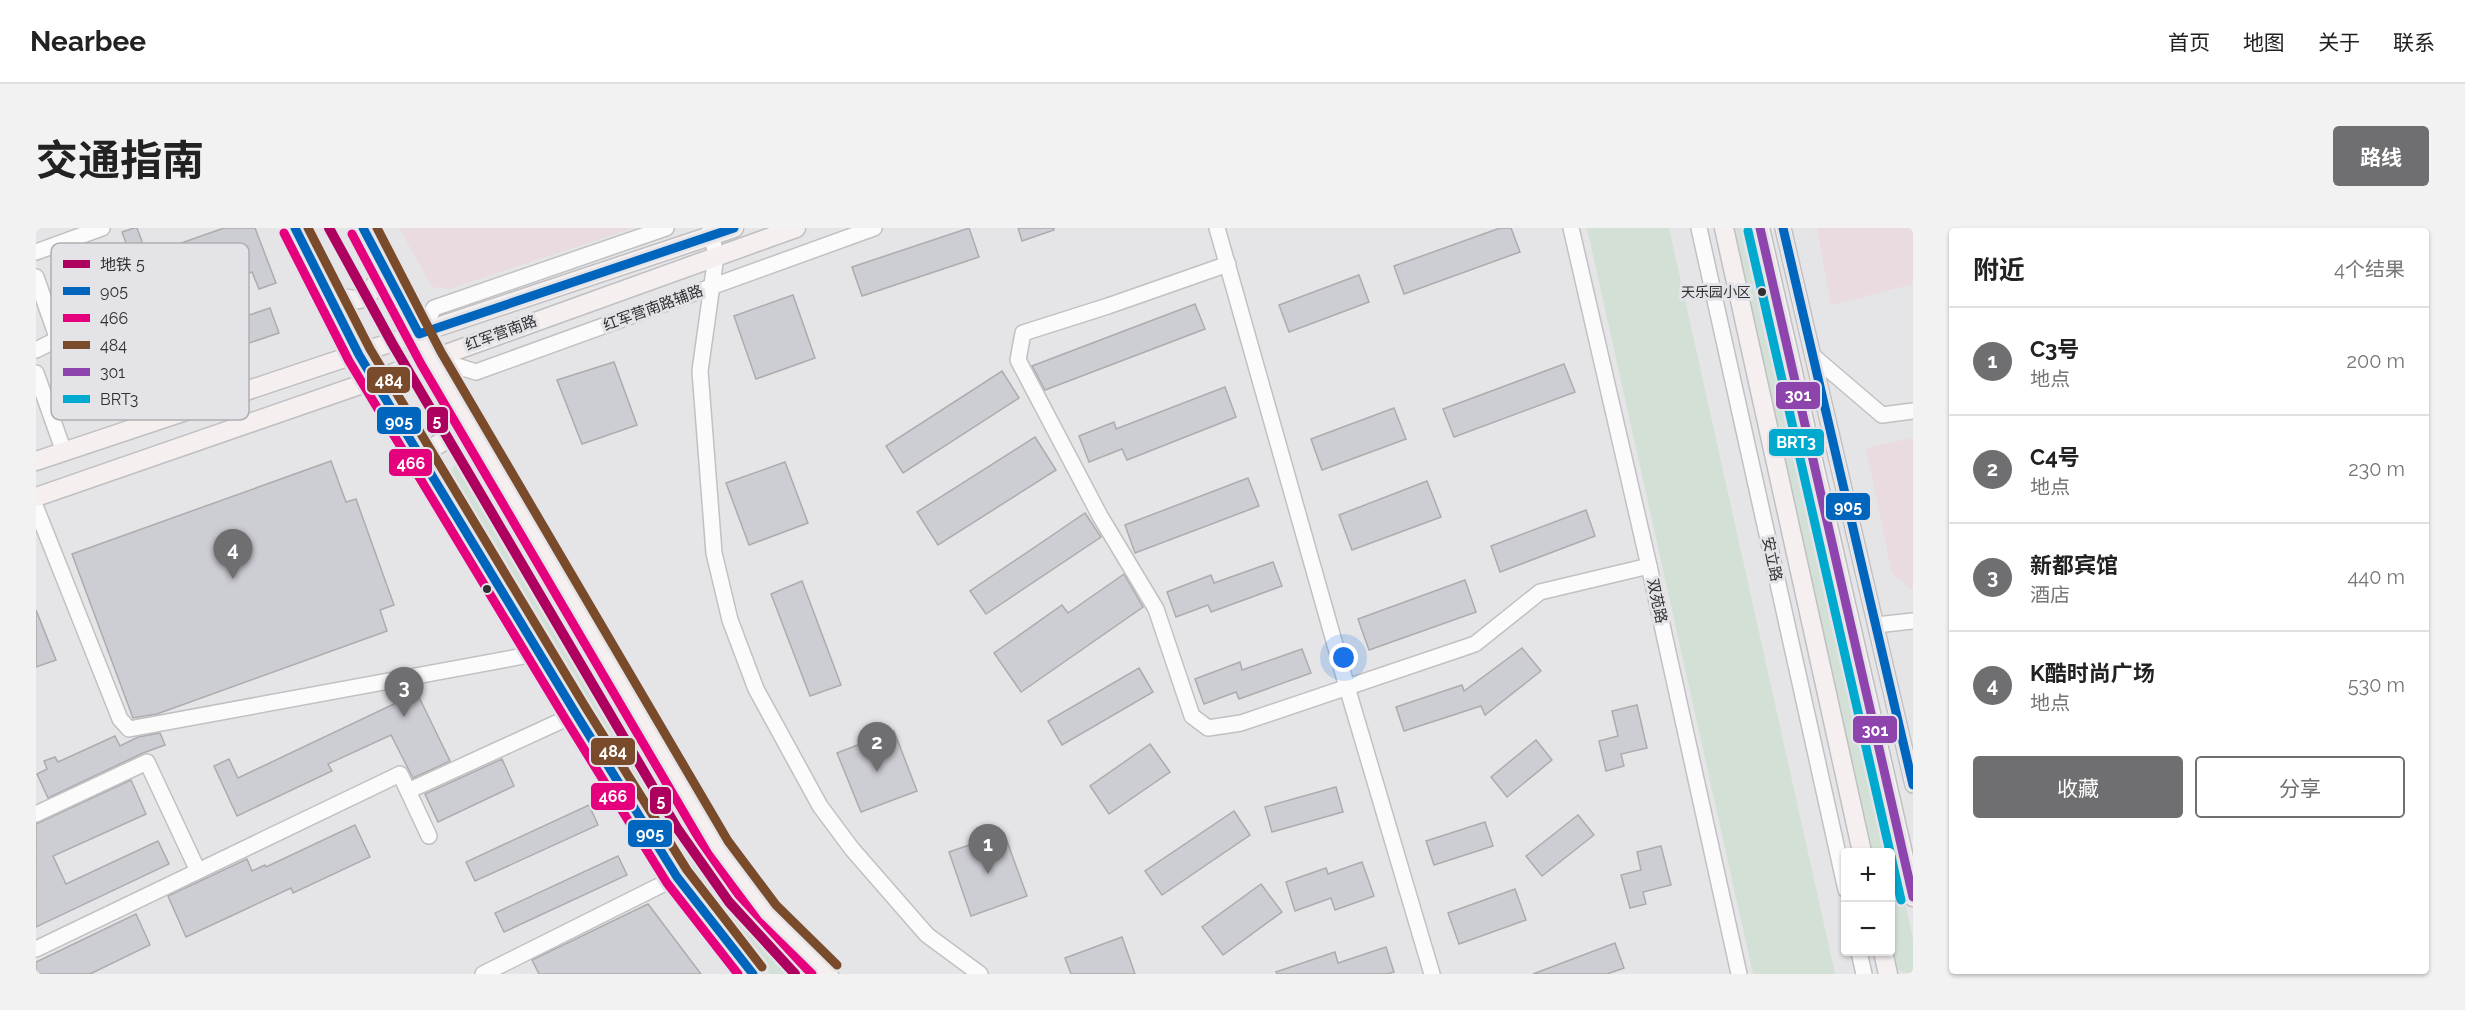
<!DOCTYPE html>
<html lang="zh">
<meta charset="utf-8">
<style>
:root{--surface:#fff;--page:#f2f2f2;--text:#222;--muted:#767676;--line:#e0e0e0;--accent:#6f6f71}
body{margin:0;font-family:Raleway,"Noto Sans SC",sans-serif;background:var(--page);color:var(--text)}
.controls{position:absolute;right:18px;bottom:18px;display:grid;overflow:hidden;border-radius:6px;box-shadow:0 2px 4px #0004}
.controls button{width:54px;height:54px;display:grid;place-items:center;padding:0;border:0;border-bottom:2px solid var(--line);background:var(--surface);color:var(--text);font:30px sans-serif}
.you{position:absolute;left:1308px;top:430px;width:21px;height:21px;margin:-15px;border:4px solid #fff;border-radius:50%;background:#1a73e8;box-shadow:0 0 0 9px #1a73e833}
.badge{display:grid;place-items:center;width:39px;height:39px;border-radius:50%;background:var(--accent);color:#fff;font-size:20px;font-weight:700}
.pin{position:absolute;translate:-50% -50px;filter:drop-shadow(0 2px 3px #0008)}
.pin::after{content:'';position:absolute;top:32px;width:21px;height:18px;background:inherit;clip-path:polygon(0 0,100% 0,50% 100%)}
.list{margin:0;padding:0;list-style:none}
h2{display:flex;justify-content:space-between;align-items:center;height:78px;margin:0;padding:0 24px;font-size:26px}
h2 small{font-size:20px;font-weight:400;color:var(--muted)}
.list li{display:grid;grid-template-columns:39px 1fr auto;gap:18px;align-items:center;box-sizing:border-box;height:108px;padding:0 24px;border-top:2px solid var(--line)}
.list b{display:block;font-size:22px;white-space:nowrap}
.list p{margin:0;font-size:20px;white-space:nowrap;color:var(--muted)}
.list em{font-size:20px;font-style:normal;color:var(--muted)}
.actions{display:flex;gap:12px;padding:18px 24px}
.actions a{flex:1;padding:14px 0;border:2px solid var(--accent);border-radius:6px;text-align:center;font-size:21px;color:var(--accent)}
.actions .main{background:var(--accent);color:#fff}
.map{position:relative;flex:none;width:1877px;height:746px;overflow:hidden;border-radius:6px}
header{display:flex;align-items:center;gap:36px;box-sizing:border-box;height:84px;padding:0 30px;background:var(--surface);border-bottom:2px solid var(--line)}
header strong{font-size:28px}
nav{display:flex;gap:33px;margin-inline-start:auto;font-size:21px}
.intro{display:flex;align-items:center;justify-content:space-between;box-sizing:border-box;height:144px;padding:0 36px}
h1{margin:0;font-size:42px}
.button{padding:15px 27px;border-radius:6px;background:var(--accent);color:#fff;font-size:21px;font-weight:700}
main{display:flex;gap:36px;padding:0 36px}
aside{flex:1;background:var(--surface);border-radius:6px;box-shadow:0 2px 4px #0004}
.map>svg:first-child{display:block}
.commercial{fill:#e9dbe0}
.green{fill:#d3e0d6}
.building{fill:#cdcdd4;stroke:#acacae;stroke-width:1.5}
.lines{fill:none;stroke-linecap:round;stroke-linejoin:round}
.minor-casing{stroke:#c1c1c3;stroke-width:18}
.major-casing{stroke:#c0c0c2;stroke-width:21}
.minor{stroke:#fbfbfb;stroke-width:15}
.major{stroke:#f5eff0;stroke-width:18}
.bus-1-casing{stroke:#e4e4e8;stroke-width:14}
.bus-2-casing{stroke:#e4e4e8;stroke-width:14}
.bus-3-casing{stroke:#e4e4e8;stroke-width:14}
.bus-4-casing{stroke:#e4e4e8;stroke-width:14}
.bus-5-casing{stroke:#e4e4e8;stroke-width:14}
.bus-1{stroke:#0065bd;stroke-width:9}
.bus-2{stroke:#e5007d;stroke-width:9}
.bus-3{stroke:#7a4b2a;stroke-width:9}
.bus-4{stroke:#8e44ad;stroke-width:9}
.bus-5{stroke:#00a9ce;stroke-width:9}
.metro-1-casing{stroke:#e4e4e8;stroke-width:15}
.metro-1{stroke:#ae005f;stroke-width:10}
.bus-dot{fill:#303032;stroke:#e4e4e8;stroke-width:2}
.labels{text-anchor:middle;stroke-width:6;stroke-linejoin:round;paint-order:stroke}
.bus-label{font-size:14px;fill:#303032;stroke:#e4e4e8;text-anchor:end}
.street-label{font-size:15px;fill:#303032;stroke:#e4e4e8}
.key{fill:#e4e4e8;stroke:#aeaeb1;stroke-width:1.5}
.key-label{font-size:16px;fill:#303032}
.line-badge{stroke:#e4e4e8;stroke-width:2}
.badge-label{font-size:16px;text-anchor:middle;font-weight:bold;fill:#fff}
</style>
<header>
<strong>Nearbee</strong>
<nav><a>首页</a><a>地图</a><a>关于</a><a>联系</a></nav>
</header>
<div class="intro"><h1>交通指南</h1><a class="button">路线</a></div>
<main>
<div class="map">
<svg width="1877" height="746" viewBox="0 0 1877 746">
<rect width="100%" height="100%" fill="#e5e5e7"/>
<g class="commercial">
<path d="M363,0H598L412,61L396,59Z"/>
<path d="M1781,0H1877V56L1795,77Z"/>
<path d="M1877,210V363L1856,345L1830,220Z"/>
</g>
<g class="green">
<path d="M1551,0H1633L1799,746H1717Z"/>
<path d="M1694,0H1718L1877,711V744L1869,745L1861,741L1855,712L1854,624H1835Z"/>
<path d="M430,232L658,613C691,660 726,705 768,746H734C698,707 667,667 637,623L414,245L420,235Z"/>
</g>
<g class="building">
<path d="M98,0H101L111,27L188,0H219L240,55L223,61L216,44L140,71L142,79L116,88L115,79L107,64L28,92L18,62L97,34L86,4Z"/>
<path d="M933,0L943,29L826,68L816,39Z"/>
<path d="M982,0H1018V2L986,13Z"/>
<path d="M1464,0H1475L1484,24L1368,66L1358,38Z"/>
<path d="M1323,47L1333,74L1253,104L1243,77Z"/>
<path d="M757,67L779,130L720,151L698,88Z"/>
<path d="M1159,76L1169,101L1009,162L996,138Z"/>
<path d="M234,80L243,105L32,176L24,151Z"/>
<path d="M578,134L601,197L546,216L521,152Z"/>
<path d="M1528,136L1539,164L1418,209L1407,181Z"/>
<path d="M966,143L983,170L867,245L850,218Z"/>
<path d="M1189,159L1200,189L1091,232L1086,221L1053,234L1043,208L1078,194L1080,201Z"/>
<path d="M1358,180L1370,211L1286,242L1275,211Z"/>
<path d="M999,209L1020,242L902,317L881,284Z"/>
<path d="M295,233L310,274L320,271L358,377L344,382L351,403L121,486L97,490L36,326Z"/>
<path d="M749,234L772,295L713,317L690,255Z"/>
<path d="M1212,250L1223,278L1099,325L1089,297Z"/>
<path d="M1391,253L1405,289L1316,322L1303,287Z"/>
<path d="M1550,282L1559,308L1464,344L1455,318Z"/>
<path d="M1049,285L1065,309L950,386L934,363Z"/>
<path d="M1237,334L1246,358L1175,384L1172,377L1140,389L1131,364L1175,347L1178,355Z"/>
<path d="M1088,346L1107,379L985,464L958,425L1026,377L1032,385Z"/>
<path d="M1429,352L1440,384L1333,422L1322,391Z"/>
<path d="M766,353L805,457L774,468L735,366Z"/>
<path d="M0,382L20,432L0,439Z"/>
<path d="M1486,420L1505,443L1449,487L1445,478L1368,503L1360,479L1426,457L1428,463Z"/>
<path d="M1266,421L1275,445L1203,471L1200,464L1168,476L1159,451L1204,434L1206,442Z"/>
<path d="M1103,440L1117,464L1026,517L1012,493Z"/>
<path d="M381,465L414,533L377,550L355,507L292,536L296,543L201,588L178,538L193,531L202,550Z"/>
<path d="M1601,477L1611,520L1585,526L1588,538L1570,543L1563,513L1582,508L1576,483Z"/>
<path d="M858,503L881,563L825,584L801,525Z"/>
<path d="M124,505L129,517L107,525L12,570L1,546L11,541L8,533L19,529L22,534L79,508L84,518L102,509Z"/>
<path d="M1500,512L1516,532L1471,569L1455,549Z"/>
<path d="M1114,516L1134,544L1073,586L1054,558Z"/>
<path d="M466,531L478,558L402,594L389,566Z"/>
<path d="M95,552L110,586L17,628L30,656L122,613L133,636L0,699V596Z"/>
<path d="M1300,559L1307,584L1236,604L1229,579Z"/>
<path d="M553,577L562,597L439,653L430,634Z"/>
<path d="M1198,583L1214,607L1126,667L1109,643Z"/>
<path d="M1542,587L1558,607L1506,648L1490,628Z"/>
<path d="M1449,594L1457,618L1398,637L1390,613Z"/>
<path d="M319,597L334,629L257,665L255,660L150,709L132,668L211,631L216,643L229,637L230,639Z"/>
<path d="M968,605L991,668L935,688L913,624Z"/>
<path d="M1625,618L1635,657L1607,664L1610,676L1594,680L1585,647L1605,642L1601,624Z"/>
<path d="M582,628L591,647L468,704L459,685Z"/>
<path d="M1326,634L1338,668L1299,682L1295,670L1259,683L1250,654L1290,640L1292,646Z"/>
<path d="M1225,656L1246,684L1187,727L1166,699Z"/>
<path d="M1479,661L1490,692L1423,716L1412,685Z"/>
<path d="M612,676L665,746H503L496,732Z"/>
<path d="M100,686L114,717L54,746H0V734Z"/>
<path d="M1086,709L1099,746H1035L1029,730Z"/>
<path d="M1579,715L1588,740L1571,746H1497Z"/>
<path d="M1350,719L1358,744L1351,746H1241L1240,744L1299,724L1302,735Z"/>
</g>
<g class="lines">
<g class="minor-casing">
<g id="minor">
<path d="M674,0L680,28L664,143L678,325L694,392L720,461L784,578L816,621L891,707L944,746"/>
<path d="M1181,0L1311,459L1396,746"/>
<path d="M1535,0L1613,338L1703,746"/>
<path d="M1663,0L1810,662"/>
<path d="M1747,0L1877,557"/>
<path d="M0,24L66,0"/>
<path d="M1192,36L1072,78L987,105L982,132L1064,288L1120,381L1156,488L1172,500L1205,495L1439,416L1504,364L1613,338"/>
<path d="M0,49L21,109L16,114L0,122"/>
<path d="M383,106L398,80L630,0"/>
<path d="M16,114L106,82"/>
<path d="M1777,128L1846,187L1877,183"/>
<path d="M395,130L440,144L838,0"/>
<path d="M0,145L28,224"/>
<path d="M0,280L84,491L93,501L504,425"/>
<path d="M1840,397L1877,393"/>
<path d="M372,563L393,608"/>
<path d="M0,586L111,534L162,643"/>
<path d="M0,721L364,546L372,563L540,486"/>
<path d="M1823,724L1828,746"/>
<path d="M447,746L641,649"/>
</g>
</g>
<g class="major-casing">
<g id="major">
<path d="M259,0L323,127L540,486L641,649L717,746"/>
<path d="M327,0L395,130L682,620L731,685L793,746"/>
<path d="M1688,0L1826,624"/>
<path d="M1724,0L1877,669"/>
<path d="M289,60C321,81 337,74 346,37"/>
<path d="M0,233L698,0"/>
<path d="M394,245C393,240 392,234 393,230C395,213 421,207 434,212C439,213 443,217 447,219"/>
<path d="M0,269L338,152L760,0"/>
<path d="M1847,724L1852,746"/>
</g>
</g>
<use href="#minor" class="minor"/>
<use href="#major" class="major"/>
<g class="bus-1-casing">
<g id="bus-1">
<path d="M259,0L323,127L540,486L641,649L717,746"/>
<path d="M327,0L383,106L698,0"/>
<path d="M1747,0L1877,557"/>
</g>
</g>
<g class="bus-2-casing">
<g id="bus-2">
<path d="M248,5L313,133L530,492L631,655L702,746"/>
<path d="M316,6L385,136L672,626L722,693L776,746"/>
</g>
</g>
<g class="bus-3-casing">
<g id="bus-3">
<path d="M272,0L334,121L550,480L651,642L726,739"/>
<path d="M341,0L405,124L692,613L740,677L801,737"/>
</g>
</g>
<g class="bus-4-casing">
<path id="bus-4" d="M1724,0L1877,669"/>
</g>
<g class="bus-5-casing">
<path id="bus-5" d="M1712,3L1865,672"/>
</g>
<use href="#bus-1" class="bus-1"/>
<use href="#bus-2" class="bus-2"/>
<use href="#bus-3" class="bus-3"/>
<use href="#bus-4" class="bus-4"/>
<use href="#bus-5" class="bus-5"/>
<g class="metro-1-casing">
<path id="metro-1" d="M293,0L356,115L641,600L693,674L759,746"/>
</g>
<use href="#metro-1" class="metro-1"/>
</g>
<g class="bus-dot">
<circle cx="1726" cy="64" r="5"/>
<circle cx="451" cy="361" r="5"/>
</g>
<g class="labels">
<g class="bus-label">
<text x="1715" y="69">天乐园小区</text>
</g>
<g class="street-label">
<text transform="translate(617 80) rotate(-20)" y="5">红军营南路辅路</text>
<text transform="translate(465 105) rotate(-20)" y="5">红军营南路</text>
<text transform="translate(1736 331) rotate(78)" y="5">安立路</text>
<text transform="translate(1621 373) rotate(78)" y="5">双苑路</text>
</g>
</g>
<rect x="15" y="15" width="198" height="177" rx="9" class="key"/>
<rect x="27" y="32" width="27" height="8" fill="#ae005f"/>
<rect x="27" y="59" width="27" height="8" fill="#0065bd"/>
<rect x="27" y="86" width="27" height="8" fill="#e5007d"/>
<rect x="27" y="113" width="27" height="8" fill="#7a4b2a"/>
<rect x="27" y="140" width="27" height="8" fill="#8e44ad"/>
<rect x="27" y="167" width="27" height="8" fill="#00a9ce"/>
<g class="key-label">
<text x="64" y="42">地铁 5</text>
<text x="64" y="69">905</text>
<text x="64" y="96">466</text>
<text x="64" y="123">484</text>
<text x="64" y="150">301</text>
<text x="64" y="177">BRT3</text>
</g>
<g class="line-badge">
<rect x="330" y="138" width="45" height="28" rx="6" fill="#7a4b2a"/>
<rect x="1739" y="153" width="46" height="29" rx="6" fill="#8e44ad"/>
<rect x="390" y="178" width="23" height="28" rx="6" fill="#ae005f"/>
<rect x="340" y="178" width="46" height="29" rx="6" fill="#0065bd"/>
<rect x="1732" y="200" width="57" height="29" rx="6" fill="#00a9ce"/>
<rect x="352" y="220" width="45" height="29" rx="6" fill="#e5007d"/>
<rect x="1789" y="264" width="46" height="29" rx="6" fill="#0065bd"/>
<rect x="1816" y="487" width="46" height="29" rx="6" fill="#8e44ad"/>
<rect x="554" y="509" width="46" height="29" rx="6" fill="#7a4b2a"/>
<rect x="554" y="554" width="46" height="29" rx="6" fill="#e5007d"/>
<rect x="613" y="558" width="23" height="29" rx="6" fill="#ae005f"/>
<rect x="591" y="591" width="46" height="29" rx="6" fill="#0065bd"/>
</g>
<g class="badge-label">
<text x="353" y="158">484</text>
<text x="1762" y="173">301</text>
<text x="401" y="198">5</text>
<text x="363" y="199">905</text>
<text x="1760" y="220">BRT3</text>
<text x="375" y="241">466</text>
<text x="1812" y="284">905</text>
<text x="1839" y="508">301</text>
<text x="577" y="529">484</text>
<text x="577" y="574">466</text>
<text x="625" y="578">5</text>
<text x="614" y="611">905</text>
</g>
</svg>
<div class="controls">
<button>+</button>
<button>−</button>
</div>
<div class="you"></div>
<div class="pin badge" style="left:952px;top:646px">1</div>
<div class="pin badge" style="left:841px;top:544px">2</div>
<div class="pin badge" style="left:368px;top:489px">3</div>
<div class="pin badge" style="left:197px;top:351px">4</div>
</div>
<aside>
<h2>附近<small>4个结果</small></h2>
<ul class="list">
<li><span class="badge">1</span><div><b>C3号</b><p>地点</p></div><em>200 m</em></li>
<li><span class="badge">2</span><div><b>C4号</b><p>地点</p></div><em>230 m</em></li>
<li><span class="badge">3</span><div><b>新都宾馆</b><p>酒店</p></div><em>440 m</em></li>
<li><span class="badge">4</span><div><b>K酷时尚广场</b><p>地点</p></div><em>530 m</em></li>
</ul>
<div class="actions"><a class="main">收藏</a><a>分享</a></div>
</aside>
</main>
